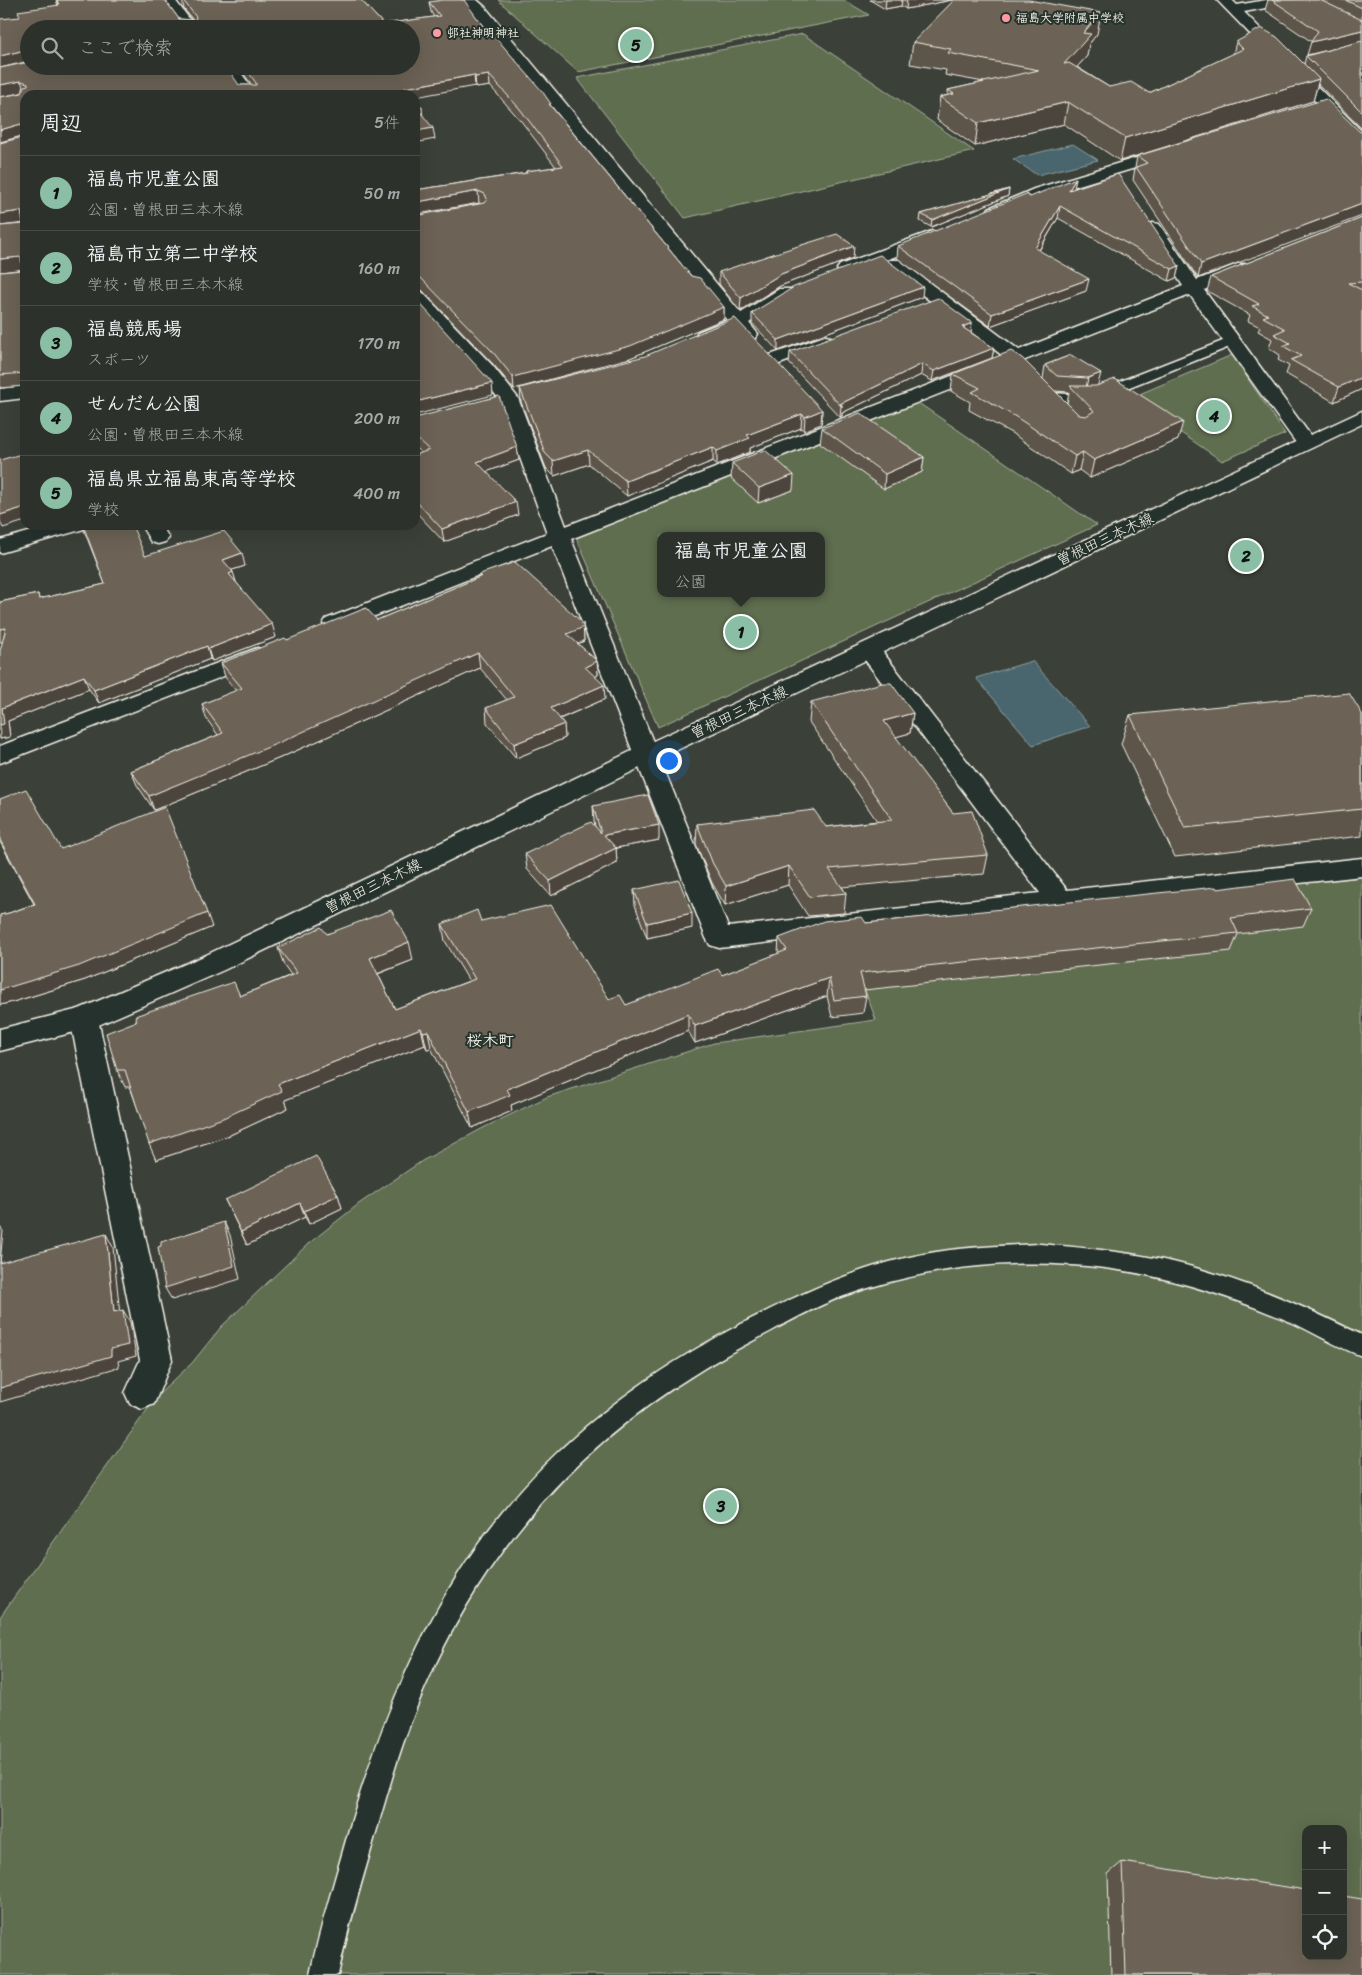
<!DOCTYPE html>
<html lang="ja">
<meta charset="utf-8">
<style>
:root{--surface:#2c312b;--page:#383d37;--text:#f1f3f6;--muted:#a6a9a9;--line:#484c47;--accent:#8abfa5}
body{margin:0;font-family:Sriracha,"Klee One",sans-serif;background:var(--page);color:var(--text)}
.controls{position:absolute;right:15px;bottom:15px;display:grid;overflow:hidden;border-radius:10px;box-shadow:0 5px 20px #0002}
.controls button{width:45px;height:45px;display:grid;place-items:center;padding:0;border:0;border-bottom:1px solid var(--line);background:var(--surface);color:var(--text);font:25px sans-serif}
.you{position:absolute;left:668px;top:760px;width:18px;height:18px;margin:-12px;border:4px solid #fff;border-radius:50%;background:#1a73e8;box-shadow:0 0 0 8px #1a73e833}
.badge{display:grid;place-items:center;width:32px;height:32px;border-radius:50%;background:var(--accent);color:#111;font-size:16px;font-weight:700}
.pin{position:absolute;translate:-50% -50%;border:2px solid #fff;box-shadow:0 1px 5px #0006}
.popup{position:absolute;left:657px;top:532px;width:168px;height:65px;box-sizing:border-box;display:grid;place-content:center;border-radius:10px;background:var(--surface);filter:drop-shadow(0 1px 4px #0005);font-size:16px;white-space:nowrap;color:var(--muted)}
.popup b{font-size:19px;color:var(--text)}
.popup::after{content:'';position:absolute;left:50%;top:100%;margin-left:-10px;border:10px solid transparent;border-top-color:var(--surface)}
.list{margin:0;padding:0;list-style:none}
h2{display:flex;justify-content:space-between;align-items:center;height:65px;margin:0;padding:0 20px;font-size:21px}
h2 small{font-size:16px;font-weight:400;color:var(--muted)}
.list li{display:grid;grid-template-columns:32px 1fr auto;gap:15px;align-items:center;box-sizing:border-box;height:75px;padding:0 20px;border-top:1px solid var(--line)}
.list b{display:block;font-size:19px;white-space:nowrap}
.list p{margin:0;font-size:16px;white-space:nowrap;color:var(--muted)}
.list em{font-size:16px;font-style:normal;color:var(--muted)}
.icon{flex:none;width:28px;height:28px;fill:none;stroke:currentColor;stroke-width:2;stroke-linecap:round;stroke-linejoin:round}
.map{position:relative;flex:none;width:1362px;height:1975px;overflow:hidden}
.search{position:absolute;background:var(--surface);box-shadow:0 5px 20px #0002;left:20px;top:20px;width:400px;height:55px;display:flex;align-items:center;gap:12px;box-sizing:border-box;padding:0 18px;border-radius:28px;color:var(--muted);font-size:19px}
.panel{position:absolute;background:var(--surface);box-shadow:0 5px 20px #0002;left:20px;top:90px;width:400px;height:440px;border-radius:15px}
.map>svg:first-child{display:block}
.green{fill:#5f6e50;stroke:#aab09c;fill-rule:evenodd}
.water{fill:#48656e;stroke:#8d9d9f}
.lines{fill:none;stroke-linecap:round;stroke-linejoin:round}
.lane-casing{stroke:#f4f1e8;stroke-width:3}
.street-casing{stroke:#f4f1e8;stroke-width:3}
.secondary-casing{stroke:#f4f1e8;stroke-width:3}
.lane{fill:#26332d;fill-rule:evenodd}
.street{fill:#26332d;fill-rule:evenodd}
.secondary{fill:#26332d;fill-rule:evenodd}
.wall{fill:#5d5449;stroke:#f4f1e8;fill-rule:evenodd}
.shaded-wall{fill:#4c453c;stroke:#f4f1e8}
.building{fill:#6c6255;stroke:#f4f1e8}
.poi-dot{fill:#ff9aa2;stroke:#26332d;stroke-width:2}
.labels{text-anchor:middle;stroke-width:4;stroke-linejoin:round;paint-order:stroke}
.far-poi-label{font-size:12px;font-weight:bold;fill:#f4f1e8;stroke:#26332d;text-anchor:start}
.street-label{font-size:15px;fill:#f4f1e8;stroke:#26332d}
.neighbourhood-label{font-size:16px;font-weight:bold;fill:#f4f1e8;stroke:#26332d}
</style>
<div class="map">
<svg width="1362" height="1975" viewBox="0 0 1362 1975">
<rect width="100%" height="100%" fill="#3b4139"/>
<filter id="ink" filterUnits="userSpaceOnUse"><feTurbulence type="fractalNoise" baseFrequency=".02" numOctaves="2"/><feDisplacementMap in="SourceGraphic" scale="10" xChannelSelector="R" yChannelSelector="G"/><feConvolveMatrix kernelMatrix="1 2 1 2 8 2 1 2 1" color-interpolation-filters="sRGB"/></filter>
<g filter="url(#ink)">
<g class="green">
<path d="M498,0H844L869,15L578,72Z"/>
<path d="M803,34L974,151L685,218L577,78Z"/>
<path d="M1232,355L1285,434L1222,461L1130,398Z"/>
<path d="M917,402L1097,525L658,727L576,537ZM661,536H821V593H661Z"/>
<path d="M1362,877V1975H0V1617L157,1396L192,1363L221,1327L308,1244L360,1203L422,1161L485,1127L547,1097L714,1043L876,1020L843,932ZM1306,1829H1343V1956H1306Z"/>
</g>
<g class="water">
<path d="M1073,144L1098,160L1037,175L1013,159Z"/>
<path d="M1032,661L1090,726L1033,745L976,678Z"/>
</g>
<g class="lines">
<g class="lane-casing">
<g id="lane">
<path d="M1233,337L1239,341L1237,344L1092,402L1050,401L1043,397L1050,393L1085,395Z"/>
<path d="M1040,1244C1085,1248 1129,1252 1173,1262C1239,1278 1301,1305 1362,1335V1356C1337,1347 1315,1333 1291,1322C1232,1297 1169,1276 1105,1268C1017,1257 928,1266 844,1296C815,1306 787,1323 760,1337C605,1417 495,1526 425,1687C403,1737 388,1790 373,1843C360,1887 347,1931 338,1975H310C320,1927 335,1880 348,1833C417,1600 510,1449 728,1331C785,1301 842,1273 905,1258C950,1247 995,1246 1040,1244Z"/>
</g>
</g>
<g class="street-casing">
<g id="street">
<path d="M161,0H175L197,29H183Z"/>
<path d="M462,0H477L485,7L741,313L779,289H791L794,293L791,297L749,323L758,334L755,338H743L736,329L710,340H698L695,336L698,332L728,320Z"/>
<path d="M1217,0H1232L1237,5L1266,0H1294L1287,4L1244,12L1362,132V146L1357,144Z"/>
<path d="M222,66H236L257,95H243Z"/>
<path d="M1172,147L1178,149L1180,152L1178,155L1046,195L1001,214H989L987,211L989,208L1034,189Z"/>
<path d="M1153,223L1159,224L1197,280L1238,264H1250L1253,268L1250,272L1204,290L1313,439L1316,443L1313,447H1299L1190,295L571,539L728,927L1040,893L862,656L859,651L862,646L870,644L878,646L1067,890L1362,858V876L719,948L710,945L706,938L552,546L342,629L334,631L326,629L323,624L326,619L547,533L499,399L478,373L415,305V290L421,291L492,365L518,398L566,526L1003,356L887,268L884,264L887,260H899L1019,350L1183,286L1145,228L1147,224Z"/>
<path d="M932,231L938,232L940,236L938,240L852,273H840L837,269L840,265Z"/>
<path d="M825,336L831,337L834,341L831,345L774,366L767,364L765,360L767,356Z"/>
<path d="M25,386V398L0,401V389Z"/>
<path d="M54,525H87L84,529L0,553V540Z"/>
<path d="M141,525H161L169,538L165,542L158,544L151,542Z"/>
<path d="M257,648L265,650L268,655L265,660L0,763V746Z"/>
<path d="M84,1008L94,1011L98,1019L172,1360L154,1404L142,1409L130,1404L125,1393L140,1360L70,1019L74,1011Z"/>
</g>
</g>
<g class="secondary-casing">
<path id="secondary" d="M1362,411V424L654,761L224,970L94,1027L0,1051V1029L79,1009L204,956L636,749Z"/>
</g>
<use href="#lane" class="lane"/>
<use href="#street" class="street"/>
<use href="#secondary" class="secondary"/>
</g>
<g class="wall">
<path d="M56,0H165L179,19L193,20L184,9L182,0H361L383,24L434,17L431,12L429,2L488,33L552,107L691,276L724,307V319L630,358L514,389L493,364L422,290L415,289V217L481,204L479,203L418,214L415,209V190L526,173V171L556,167L521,121L490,86L476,88L475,86L25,95V386L0,388V226L23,224L22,223L0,226L23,136L0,142V68L239,85H252L238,66H411L29,29V61L0,68L20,17L58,6ZM22,269V270L4,271Z"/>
<path d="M870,0H952L906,9L901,6L885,9Z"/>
<path d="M1268,0H1362V129L1318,84L1313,101L1120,161L1064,124L975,146L937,120L940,97L948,95V90L984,82L945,75L946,70L910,64L913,42L1097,34L1089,44L1087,56L1077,67L1109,87L1149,93L1233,54L1236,42L1304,64L1306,56L1317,53L1312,42L1265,10Z"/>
<path d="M1360,132L1198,278L1133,180L1137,156Z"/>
<path d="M1074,188L1179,266L1176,278L1169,281L1058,218L1039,251L1086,291L990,326L897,258L898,246L1030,197Z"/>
<path d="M1009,189L1008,196L931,227L920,221L921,214Z"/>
<path d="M1362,218V389L1334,402L1286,374L1289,366L1278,360L1280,355L1269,348L1272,339L1258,331L1260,327L1248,321L1250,315L1207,291L1211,277Z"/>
<path d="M853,258L780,286L740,311L719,284V272Z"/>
<path d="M922,297L778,351L752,323V313Z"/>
<path d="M971,333L994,348L992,358L932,381L921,375L842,413V416L840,417L789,363L790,352Z"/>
<path d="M1071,355L1098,385L1178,440L1090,478L1079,470L1071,474L1013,434L969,410L970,402L951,391L953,374L1043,379L1045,365ZM1055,391L1069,392L1067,403Z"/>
<path d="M520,388L822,410L821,424L804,431L801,428L750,448V452L717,465L713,461L627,496L589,464L554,476L546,468L521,402Z"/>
<path d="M415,418L519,460L486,472L518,515L444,542L416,512L415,513V455L421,453L415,447Z"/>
<path d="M822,428L924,457L922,472L884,489L820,443Z"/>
<path d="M732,463L793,490L758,503L731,478Z"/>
<path d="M82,525L145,556L245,566L232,570L236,582L276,637L212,661L210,659L99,703L89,689L8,721L10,737L0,739L3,642H0V602L38,594L39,599L105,584Z"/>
<path d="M480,574L583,623L584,641L578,644L597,661L598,675L595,677L605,699L560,719L564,724L565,738L516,758L487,723L486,708L507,700L480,668L280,758L154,810L137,785L131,771L218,735L206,718L202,704L236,691L225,677L221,663L287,640L377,620L480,577Z"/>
<path d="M811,702L913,713L910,733L895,737L953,813L988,855L984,874L842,887L846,893L844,913L808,916L788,885L725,905L712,883L696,844L697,824L826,827L877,821L809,722Z"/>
<path d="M1362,714V836L1175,857L1121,744L1130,715Z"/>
<path d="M0,799L61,849L212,927L85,980L13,1002L0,1005V915L9,913L34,904L0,842Z"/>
<path d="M593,806L659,840L616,848L617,863L551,896L527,869L525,854L595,827L594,821Z"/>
<path d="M1217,889L1311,908L1303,926L1238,934L1231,951L864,990L866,996L863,1013L832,1017L827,996L695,1043L688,1031L511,1105L512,1111L472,1128L431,1048L427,1049L425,1045L285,1100L288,1108L230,1135L156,1160L130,1087H125L117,1070L240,996L291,975L284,965L278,948L327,934L413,960L378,974L395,1009L469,981L445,941L442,924L481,921L609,999L626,1005L722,975L778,954L779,938L866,923Z"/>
<path d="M634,890L692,928L647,938L635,905Z"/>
<path d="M338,1195L342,1208L309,1224L305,1217L247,1245L225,1200Z"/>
<path d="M1122,1862L1362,1975H1111L1108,1874Z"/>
</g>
<g class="shaded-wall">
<path d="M886,0H902L901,6L885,9Z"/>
<path d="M907,0H952L906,9Z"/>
<path d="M1101,13L1097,34L1089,44L1087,56L1060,86L1064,64L1083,33Z"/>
<path d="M1362,30V42L1307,55L1311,42Z"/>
<path d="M25,50L29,61L0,68V56Z"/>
<path d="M474,75L475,86L415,97V95H406L405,88Z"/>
<path d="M489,75L490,86L476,88L475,77Z"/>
<path d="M1319,79L1313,101L1120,161L1125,138Z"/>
<path d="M21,81L25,92L0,97V85Z"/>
<path d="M1068,102L1064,124L975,146L978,123Z"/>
<path d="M422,107L423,118L417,108Z"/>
<path d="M21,124L25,135L0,142V130Z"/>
<path d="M433,128L435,139L415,143V131Z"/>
<path d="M1076,178L1074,189L1069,190Z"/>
<path d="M1009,189L1008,196L931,227L932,220Z"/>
<path d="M478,191L479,203L418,214L417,202Z"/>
<path d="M1362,204V216L1198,278L1201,264Z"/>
<path d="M1060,206L1058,218L1033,260L1035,248Z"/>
<path d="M21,211L25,223L0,226V214Z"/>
<path d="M854,246L853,258L780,286L740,311L741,298L781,274Z"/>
<path d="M21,257L25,269L0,272V259Z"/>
<path d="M1179,266L1176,278L1169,281L1172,269Z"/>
<path d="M1089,279L1086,291L990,326L992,314Z"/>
<path d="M923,287L922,297L778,351V340Z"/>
<path d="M724,307V319L630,358L514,389L513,377Z"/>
<path d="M972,323L971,334L962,327Z"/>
<path d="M994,348L992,358L932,381L934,371Z"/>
<path d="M922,364L921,375L842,413V416L840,417L841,406L840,404Z"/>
<path d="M1101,373L1097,388L1085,393L1088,378Z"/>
<path d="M1362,377V389L1334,402L1339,387Z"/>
<path d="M492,383L493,395L415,415V402Z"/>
<path d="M822,410L821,424L804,431L805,417Z"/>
<path d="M802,414L801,428L750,448V452L717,465V451L747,435Z"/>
<path d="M1183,422L1178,440L1090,478L1094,460Z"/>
<path d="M517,447L519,460L478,475L477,462Z"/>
<path d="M713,447V461L627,496L626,481Z"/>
<path d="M588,450L589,464L554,476L553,461Z"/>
<path d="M1083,452L1079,470L1071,474L1075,456Z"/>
<path d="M924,457L922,472L884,489L885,474Z"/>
<path d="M794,475L793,490L758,503L759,488Z"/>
<path d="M516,502L518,515L444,542L442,529Z"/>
<path d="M25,507V521L3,528L0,521V515Z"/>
<path d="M242,553L245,566L226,572L223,560Z"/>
<path d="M233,572L237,585L229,574Z"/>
<path d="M583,623L584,641L568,649L567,634Z"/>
<path d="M272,624L276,637L212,661L208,649Z"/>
<path d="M207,646L210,659L99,703L94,690Z"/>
<path d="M478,653L480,668L280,758L154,810L149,796Z"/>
<path d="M597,661L598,675L586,681L585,667Z"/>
<path d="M84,676L89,689L8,721L10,737L0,739V725L2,708Z"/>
<path d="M604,685L605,699L552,722L551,708Z"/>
<path d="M913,713L910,733L881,741L884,721Z"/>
<path d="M564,724L565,738L516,758L514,744Z"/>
<path d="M659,825V840L605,850L604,835Z"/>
<path d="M616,848L617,863L551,896L550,881Z"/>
<path d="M789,866L788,885L725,905L726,886Z"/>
<path d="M207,913L212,927L85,980L13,1002L0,1005V990Z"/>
<path d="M692,913V928L647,938V923Z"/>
<path d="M409,942L413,960L374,975L370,958Z"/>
<path d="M829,978L827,996L695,1043V1026Z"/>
<path d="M688,1014V1031L511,1105L512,1111L472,1128L469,1112L507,1089Z"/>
<path d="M421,1028L425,1045L285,1100L288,1108L230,1135L156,1160L149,1144L278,1084Z"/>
<path d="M428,1031L431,1048L427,1049L423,1032Z"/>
<path d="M338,1195L342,1208L309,1224L304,1211Z"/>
<path d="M300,1203L305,1217L247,1245L241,1232Z"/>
<path d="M224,1222L230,1235L240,1279L172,1300L165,1288Z"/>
<path d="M0,1227L3,1231L0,1264Z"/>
<path d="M106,1234L113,1247L121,1324L114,1312Z"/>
<path d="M123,1310L130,1322L136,1356L118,1361L119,1367L0,1402V1388L111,1349Z"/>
</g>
<g class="building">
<path d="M57,0H165L179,19L195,20L196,17L183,0H361L383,24L440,16L429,2L443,0H464L488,33L491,32L542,91L551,104H549L691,276L700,278L724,307L630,346L513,377L492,351L421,278L415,277V217L425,214L484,203L487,199L485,194L478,191L417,202L415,200V190L527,173L526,171L563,166L520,109L489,75L475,77L474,75L405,88L411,95H25V373L0,375V272L22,270L21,257L0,259V226L23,224L21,211L0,214V143L23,137V126L21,124L0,130V97L22,93L24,86L28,85V83L21,81L0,85V68L29,62V66H226L239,85H256V83L244,66H411V29H29V53H28L25,50L0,56V19L20,17L18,11L59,5Z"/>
<path d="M954,0H1029L1101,13L1083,33L1091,34L1064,64L1069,63L1109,87L1131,82L1149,93L1243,49L1236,42L1261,28L1277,37L1319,79L1125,138L1068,102L978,123L940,97L954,94L948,90L1039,70L948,53L951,49L913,42Z"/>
<path d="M1272,0H1320L1362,20V30L1311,42L1318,31Z"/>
<path d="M1345,0H1362V8Z"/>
<path d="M1362,41V112L1306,56Z"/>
<path d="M415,99L422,107L417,108L433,128L415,131Z"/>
<path d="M1326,99L1360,132H1362V204L1201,264L1136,167L1147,163L1137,156Z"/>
<path d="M1118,174L1179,266L1172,269L1060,206L1035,248L1089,279L992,314L898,246L1026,194L1030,197L1076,178L1069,190Z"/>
<path d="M1009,189L932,220L921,214Z"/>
<path d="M1362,218V282L1348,283L1362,290V377L1339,387L1291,360L1301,356L1283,346L1290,343L1274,334L1285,329L1263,317L1268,315L1252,306L1259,304L1211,277Z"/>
<path d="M837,234L854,246L781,274L741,298L719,272L779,252Z"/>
<path d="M880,255L923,287L778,340L752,313L794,287Z"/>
<path d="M415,298L492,383L415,402Z"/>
<path d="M938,298L972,323L962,327L994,348L934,371L922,364L840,404L843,406H841L790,352Z"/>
<path d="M735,318L822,410L805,417L802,414L747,435L750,438L717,451L713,447L626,481L588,450L553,461L545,453L520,388L645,356Z"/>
<path d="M1011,351L1022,358L1079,415L1086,416L1094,411L1070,386H1096L1115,379L1183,422L1094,460L1083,452L1075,456L1016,417L972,392L980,388L953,374Z"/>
<path d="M1071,355L1101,373L1088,378L1057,376L1045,365Z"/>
<path d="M499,396L517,447L477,462L516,502L442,529L415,500V455L429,450L415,437V418Z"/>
<path d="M860,413L924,457L885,474L822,428Z"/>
<path d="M765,450L794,475L759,488L732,463Z"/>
<path d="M25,453V507L0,515V460Z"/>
<path d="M83,525H132L145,556L224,531L242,553L223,560L233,572L229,574L272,624L208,649L207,646L94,690L84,676L2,708L4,724L0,725V651L6,628L0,629V602L38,594L39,599L105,584Z"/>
<path d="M515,562L583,623L581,624L584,627L567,634L597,661L585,667L604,685L551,708L564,724L514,744L486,708L514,697L478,653L276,744L149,796L131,771L223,733L202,704L242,688L221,663L285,638L287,640L366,608L377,620L482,576L480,574Z"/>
<path d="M882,683H891L913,713L884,721L953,813L972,811L988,855L829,869L846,893L810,897L789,866L726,886L713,864L697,824L814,810L826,827L892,820L811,702Z"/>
<path d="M1349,693L1362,714V809L1185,828L1130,715Z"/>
<path d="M26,789L61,849L165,807L207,913L79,966L0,990V915L9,913L35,904L0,840V799Z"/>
<path d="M648,795L659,825L604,835L616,848L550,881L525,854L591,822L601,833L593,806Z"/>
<path d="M1295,879L1311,908L1231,918L1238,933L860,973L866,996L834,1000L829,978L695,1026L688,1014L507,1089L510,1095L469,1112L428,1031L423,1032L421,1028L278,1084L282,1091L223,1118L149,1144L125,1070H117L106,1033L137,1021L135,1016L234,982L240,996L297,973L278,948L321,927L327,934L391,910L409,942L370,958L395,1009L475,979L442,924L477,910L481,921L551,905L609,999L620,995L626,1005L718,969L722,975L787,950L779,938L824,921L862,917L866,923L1216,887L1217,889Z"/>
<path d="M679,880L692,913L647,923L634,890Z"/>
<path d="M316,1156L338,1195L304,1211L300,1203L241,1232L225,1200Z"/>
<path d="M224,1222L234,1266L165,1288L158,1247L161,1246V1242Z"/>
<path d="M106,1234L114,1312L123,1310L128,1345L111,1349V1356L0,1388V1263Z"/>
<path d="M1122,1862L1306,1890V1956H1343V1896L1362,1899V1975H1126Z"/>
</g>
</g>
<g class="poi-dot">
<circle cx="1006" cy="18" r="5"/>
<circle cx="437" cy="33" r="5"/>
</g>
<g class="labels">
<g class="far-poi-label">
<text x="1016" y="22">福島大学附属中学校</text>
<text x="447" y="37">邨社神明神社</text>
</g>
<g class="street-label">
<text transform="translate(1105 539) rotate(-25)" y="5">曽根田三本木線</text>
<text transform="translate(739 712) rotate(-25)" y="5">曽根田三本木線</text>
<text transform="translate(373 886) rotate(-26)" y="5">曽根田三本木線</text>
</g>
<g class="neighbourhood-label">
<text x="490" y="1046">桜木町</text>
</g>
</g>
</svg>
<div class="controls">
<button>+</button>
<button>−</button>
<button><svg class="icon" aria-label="locate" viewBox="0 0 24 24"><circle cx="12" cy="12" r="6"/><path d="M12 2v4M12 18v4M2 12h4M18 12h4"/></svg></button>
</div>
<div class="you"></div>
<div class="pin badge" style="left:741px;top:632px">1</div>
<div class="popup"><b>福島市児童公園</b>公園</div>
<div class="pin badge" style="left:1246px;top:556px">2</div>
<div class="pin badge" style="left:721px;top:1506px">3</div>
<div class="pin badge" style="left:1214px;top:416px">4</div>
<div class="pin badge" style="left:636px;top:45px">5</div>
<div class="search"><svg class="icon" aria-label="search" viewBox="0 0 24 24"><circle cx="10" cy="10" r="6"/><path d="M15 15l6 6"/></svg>ここで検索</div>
<section class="panel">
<h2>周辺<small>5件</small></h2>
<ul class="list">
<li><span class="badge">1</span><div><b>福島市児童公園</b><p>公園 · 曽根田三本木線</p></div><em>50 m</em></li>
<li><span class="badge">2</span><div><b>福島市立第二中学校</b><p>学校 · 曽根田三本木線</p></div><em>160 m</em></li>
<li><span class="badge">3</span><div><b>福島競馬場</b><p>スポーツ</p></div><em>170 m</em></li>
<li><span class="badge">4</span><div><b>せんだん公園</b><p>公園 · 曽根田三本木線</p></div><em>200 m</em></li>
<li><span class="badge">5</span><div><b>福島県立福島東高等学校</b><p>学校</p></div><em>400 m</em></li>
</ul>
</section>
</div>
